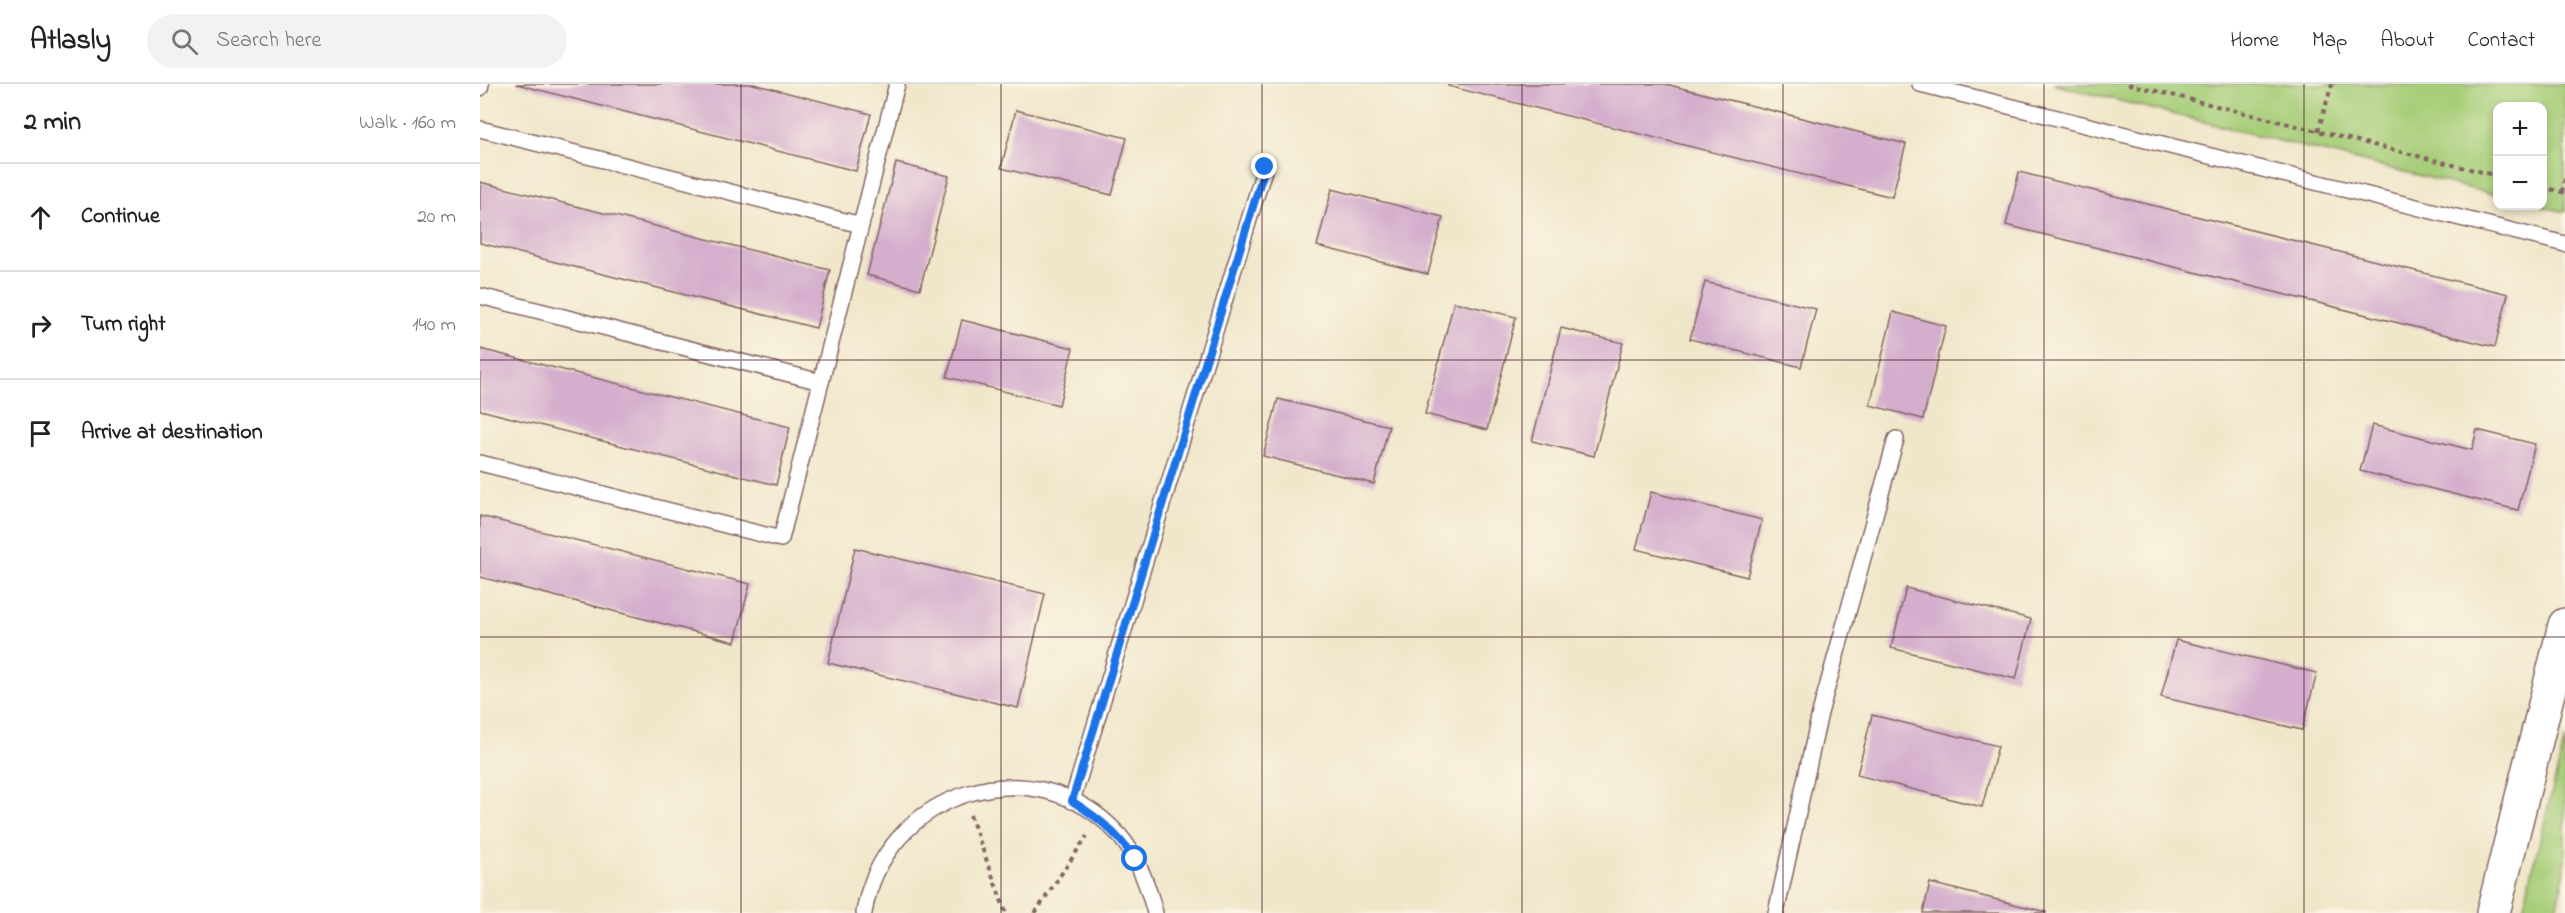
<!DOCTYPE html>
<meta charset="utf-8">
<style>
:root{--surface:#fff;--page:#f2f2f2;--text:#222;--muted:#767676;--line:#e0e0e0}
body{margin:0;font-family:"Indie Flower",sans-serif;background:var(--page);color:var(--text)}
.controls{position:absolute;right:18px;top:18px;display:grid;overflow:hidden;border-radius:12px;box-shadow:0 3px 9px #0003}
.controls button{width:54px;height:54px;display:grid;place-items:center;padding:0;border:0;border-bottom:2px solid var(--line);background:var(--surface);color:var(--text);font:30px sans-serif}
.stop{position:absolute;width:18px;height:18px;margin:-14px;border:4px solid #1a73e8;border-radius:50%;background:#fff}
.stop.end{background:#1a73e8;border-color:#fff;box-shadow:0 2px 6px #0008}
.list{margin:0;padding:0;list-style:none}
h2{display:flex;justify-content:space-between;align-items:center;height:78px;margin:0;padding:0 24px;font-size:26px}
h2 small{font-size:20px;font-weight:400;color:var(--muted)}
.list li{display:grid;grid-template-columns:39px 1fr auto;gap:18px;align-items:center;box-sizing:border-box;height:108px;padding:0 24px;border-top:2px solid var(--line)}
.list b{display:block;font-size:22px;white-space:nowrap}
.list em{font-size:20px;font-style:normal;color:var(--muted)}
.icon{flex:none;width:33px;height:33px;fill:none;stroke:currentColor;stroke-width:2;stroke-linecap:round;stroke-linejoin:round}
.map{position:relative;flex:none;width:2085px;height:829px;overflow:hidden}
header{display:flex;align-items:center;gap:36px;box-sizing:border-box;height:84px;padding:0 30px;background:var(--surface);border-bottom:2px solid var(--line)}
header strong{font-size:28px}
nav{display:flex;gap:33px;margin-inline-start:auto;font-size:21px}
.search{width:420px;height:54px;background:var(--page);display:flex;align-items:center;gap:15px;box-sizing:border-box;padding:0 21px;border-radius:33px;color:var(--muted);font-size:22px}
main{display:flex}
aside{flex:1;background:var(--surface)}
.map>svg:first-child{display:block}
.green{fill:#a7ce79;stroke:#787652;stroke-width:1.5}
.building{fill:#d4aecd}
.lines{fill:none;stroke-linecap:round;stroke-linejoin:round}
.service-casing{stroke:#846563;stroke-width:18}
.primary-casing{stroke:#846563;stroke-width:36}
.path{stroke:#846563;stroke-width:4;stroke-dasharray:4.5 4.5;stroke-linecap:butt}
.service{stroke:#fff;stroke-width:15}
.primary{stroke:#fff;stroke-width:33}
.route{stroke:#1a73e8;stroke-width:8}
.grid{fill:none;stroke:#4a1f2b;stroke-width:1.5;stroke-opacity:0.55}
</style>
<header>
<strong>Atlasly</strong>
<div class="search"><svg class="icon" aria-label="search" viewBox="0 0 24 24"><circle cx="10" cy="10" r="6"/><path d="M15 15l6 6"/></svg>Search here</div>
<nav><a>Home</a><a>Map</a><a>About</a><a>Contact</a></nav>
</header>
<main>
<aside>
<h2>2 min<small>Walk · 160 m</small></h2>
<ul class="list">
<li><svg class="icon" aria-label="ahead" viewBox="0 0 24 24"><path d="M12 20V5M6 11l6-6 6 6"/></svg><div><b>Continue</b></div><em>20 m</em></li>
<li><svg class="icon" aria-label="right" viewBox="0 0 24 24"><path d="M7 20v-9h11M14 6l5 5-5 5"/></svg><div><b>Turn right</b></div><em>140 m</em></li>
<li><svg class="icon" aria-label="arrive" viewBox="0 0 24 24"><path d="M6 21V4h12l-3 4 3 4H6"/></svg><div><b>Arrive at destination</b></div></li>
</ul>
</aside>
<div class="map">
<svg width="2085" height="829" viewBox="0 0 2085 829">
<rect width="100%" height="100%" fill="#fcf5e5"/>
<filter id="ink" filterUnits="userSpaceOnUse"><feTurbulence type="fractalNoise" baseFrequency=".0167" numOctaves="2"/><feDisplacementMap in="SourceGraphic" scale="12" xChannelSelector="R" yChannelSelector="G"/><feConvolveMatrix kernelMatrix="1 2 1 2 8 2 1 2 1" color-interpolation-filters="sRGB"/></filter>
<filter id="wash" filterUnits="userSpaceOnUse"><feTurbulence type="fractalNoise" baseFrequency=".008" numOctaves="4" result="noise"/><feDisplacementMap in="SourceGraphic" scale="24" xChannelSelector="R" yChannelSelector="G"/><feGaussianBlur stdDeviation="1.35" result="paint"/><feColorMatrix in="noise" values="0 0 0 0 0 0 0 0 0 0 0 0 0 0 0 0 0 1.4 0 .05"/><feComposite in="paint" operator="in"/></filter>
<g filter="url(#wash)">
<rect width="100%" height="100%" fill="#f0e7cb"/>
<g class="green">
<path d="M1572,0H2085V128L2060,122H2062V22H2018L2017,111Z"/>
<path d="M2085,655V788L2075,829H2042Z"/>
</g>
<g id="blocks">
<g class="building">
<path d="M36,0H273L391,30L376,87Z"/>
<path d="M968,0H1185L1426,60L1412,113L968,2Z"/>
<path d="M536,26L647,54L632,111L521,84Z"/>
<path d="M416,79L469,92L440,205L387,191Z"/>
<path d="M1539,88L2028,210L2015,263L1526,141Z"/>
<path d="M0,98L350,186L336,244L0,159Z"/>
<path d="M852,105L963,133L948,190L837,162Z"/>
<path d="M1225,198L1336,225L1321,283L1210,255Z"/>
<path d="M974,218L1036,233L1007,346L945,330Z"/>
<path d="M1413,228L1466,242L1443,335L1390,321Z"/>
<path d="M482,236L593,264L579,321L467,293Z"/>
<path d="M1081,244L1143,259L1114,372L1052,357Z"/>
<path d="M0,265L310,343L296,401L0,326Z"/>
<path d="M798,315L909,342L894,400L783,372Z"/>
<path d="M1892,341L1992,366L1997,346L2055,360L2038,426L1880,387Z"/>
<path d="M1171,408L1282,436L1267,493L1156,465Z"/>
<path d="M0,432L270,500L255,558L0,493Z"/>
<path d="M375,464L565,510L538,624L348,579Z"/>
<path d="M1426,504L1551,535L1536,595L1411,564Z"/>
<path d="M1696,556L1837,589L1822,646L1681,613Z"/>
<path d="M1392,631L1518,662L1502,723L1377,691Z"/>
<path d="M1450,799L1566,828V829H1443Z"/>
</g>
</g>
</g>
<g filter="url(#ink)">
<use href="#blocks" fill-opacity="0" stroke="#846563" stroke-width="1.5"/>
<g class="lines">
<g class="service-casing">
<g id="service">
<path d="M1440,0L2085,160"/>
<path d="M0,4L1,0"/>
<path d="M0,45L381,141"/>
<path d="M0,212L341,298"/>
<path d="M0,379L301,455L417,0"/>
<path d="M592,717L785,83"/>
<path d="M384,829C403,708 555,658 639,751C658,773 668,801 675,829"/>
<path d="M1296,829L1340,629L1416,355"/>
</g>
</g>
<g class="primary-casing">
<path id="primary" d="M2013,829L2085,541"/>
</g>
<g class="path">
<path d="M1648,0L2018,92"/>
<path d="M1838,47L1852,0"/>
<path d="M2062,103L2085,109"/>
<path d="M2082,108L2085,95"/>
<path d="M490,731L526,829"/>
<path d="M555,829L607,752"/>
</g>
<use href="#service" class="service"/>
<use href="#primary" class="primary"/>
</g>
</g>
<g class="lines" filter="url(#ink)">
<path class="route" d="M655,775C636,748 620,735 592,717L785,83"/>
</g>
<path class="grid" d="M261,0V829M521,0V829M782,0V829M1042,0V829M1303,0V829M1564,0V829M1824,0V829M0,276H2085M0,553H2085"/>
</svg>
<div class="controls">
<button>+</button>
<button>−</button>
</div>
<div class="stop" style="left:655px;top:775px"></div>
<div class="stop end" style="left:785px;top:83px"></div>
</div>
</main>
